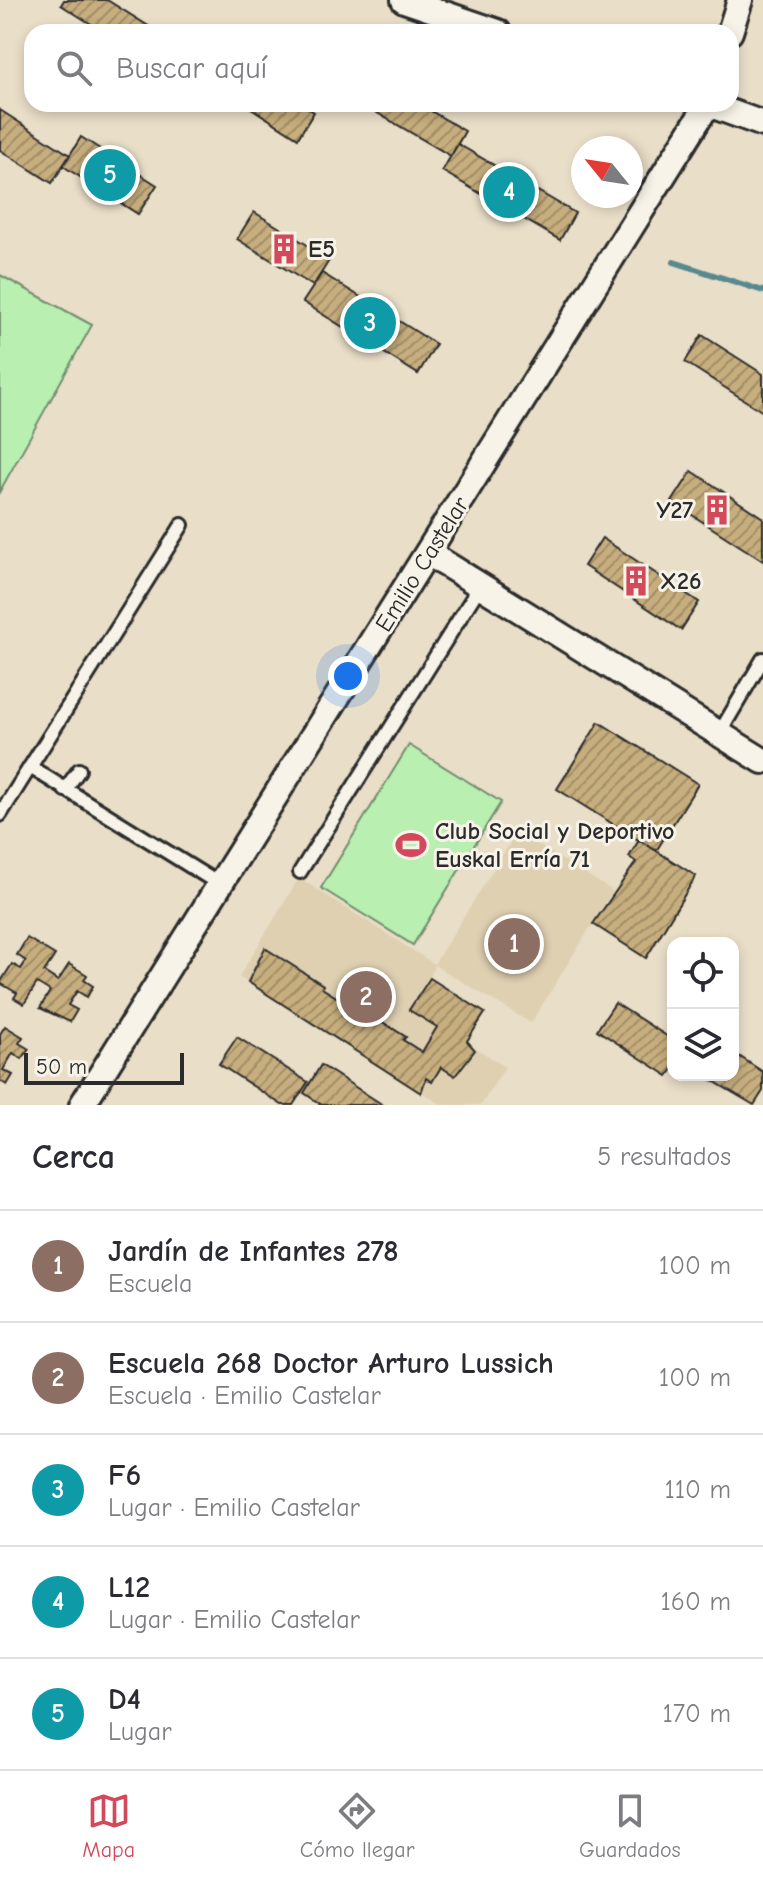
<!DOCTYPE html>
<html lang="es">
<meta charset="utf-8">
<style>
:root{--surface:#fff;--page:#f2f2f3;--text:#2b2b33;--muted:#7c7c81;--line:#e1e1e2;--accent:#d1495b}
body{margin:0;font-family:"Comic Neue",sans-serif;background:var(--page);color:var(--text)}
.controls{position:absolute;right:24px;bottom:24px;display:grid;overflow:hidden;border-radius:16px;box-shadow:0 4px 12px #0003}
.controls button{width:72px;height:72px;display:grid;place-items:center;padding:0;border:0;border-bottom:2px solid var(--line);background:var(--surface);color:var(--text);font:40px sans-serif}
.compass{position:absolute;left:571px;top:136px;width:72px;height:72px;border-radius:50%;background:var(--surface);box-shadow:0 4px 12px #0003;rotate:300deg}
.scale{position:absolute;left:24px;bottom:20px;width:160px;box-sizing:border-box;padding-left:8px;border:4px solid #2b2b2b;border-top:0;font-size:22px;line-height:28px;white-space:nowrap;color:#2b2b2b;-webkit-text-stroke:6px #f7f3e8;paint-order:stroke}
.you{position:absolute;left:348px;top:676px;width:28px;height:28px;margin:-20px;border:6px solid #fff;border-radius:50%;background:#1a73e8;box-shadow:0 0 0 12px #1a73e833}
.badge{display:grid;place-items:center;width:52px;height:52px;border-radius:50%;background:var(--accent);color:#fff;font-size:26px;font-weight:700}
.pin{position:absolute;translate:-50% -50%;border:4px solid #fff;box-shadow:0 2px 8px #0006}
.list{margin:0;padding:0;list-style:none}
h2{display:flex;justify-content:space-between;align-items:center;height:104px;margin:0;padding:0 32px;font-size:34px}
h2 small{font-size:26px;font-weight:400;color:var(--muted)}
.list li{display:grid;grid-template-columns:52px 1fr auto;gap:24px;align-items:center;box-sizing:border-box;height:112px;padding:0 32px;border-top:2px solid var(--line)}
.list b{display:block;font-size:30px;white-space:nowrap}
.list p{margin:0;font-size:26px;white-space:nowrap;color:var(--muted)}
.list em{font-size:26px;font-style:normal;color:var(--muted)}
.icon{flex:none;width:44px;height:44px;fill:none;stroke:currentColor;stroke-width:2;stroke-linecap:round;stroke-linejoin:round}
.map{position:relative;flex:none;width:763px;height:1105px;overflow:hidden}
.search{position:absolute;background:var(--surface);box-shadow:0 4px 12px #0003;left:24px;right:24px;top:24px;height:88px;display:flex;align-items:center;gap:20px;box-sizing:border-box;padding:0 28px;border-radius:24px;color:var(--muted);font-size:30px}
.sheet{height:664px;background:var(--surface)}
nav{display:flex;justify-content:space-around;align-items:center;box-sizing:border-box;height:112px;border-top:2px solid var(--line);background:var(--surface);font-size:22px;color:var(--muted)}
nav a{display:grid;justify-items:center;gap:4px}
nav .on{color:var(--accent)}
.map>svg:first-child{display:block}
.built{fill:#dfd0b2}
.green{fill:#b9efb1;stroke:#728d6e;stroke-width:2}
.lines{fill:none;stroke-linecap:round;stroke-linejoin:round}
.stream{stroke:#59898f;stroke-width:6}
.building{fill:url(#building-hatch);stroke:#2b2b2b;stroke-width:2}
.lane-casing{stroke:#2b2b2b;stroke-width:18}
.street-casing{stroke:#2b2b2b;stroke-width:30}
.lane{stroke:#f7f3e8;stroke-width:12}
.street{stroke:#f7f3e8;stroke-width:24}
.labels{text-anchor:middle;stroke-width:6;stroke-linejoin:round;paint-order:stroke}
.poi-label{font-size:24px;font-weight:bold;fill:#2b2b2b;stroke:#f7f3e8;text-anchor:start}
.street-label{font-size:24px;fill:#2b2b2b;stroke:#f7f3e8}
</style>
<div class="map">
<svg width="763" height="1105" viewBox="0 0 763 1105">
<defs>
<pattern id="building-hatch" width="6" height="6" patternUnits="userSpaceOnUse" patternTransform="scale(2)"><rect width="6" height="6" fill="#c7ae7e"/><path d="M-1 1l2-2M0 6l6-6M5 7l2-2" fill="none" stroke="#a28e67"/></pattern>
</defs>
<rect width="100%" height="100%" fill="#e9dec8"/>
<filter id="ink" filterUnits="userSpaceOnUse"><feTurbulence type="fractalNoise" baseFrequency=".0125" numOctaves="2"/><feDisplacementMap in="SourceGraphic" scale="16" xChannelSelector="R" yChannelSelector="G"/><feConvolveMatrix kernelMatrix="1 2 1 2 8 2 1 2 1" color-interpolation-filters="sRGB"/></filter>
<g filter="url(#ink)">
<path class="built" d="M517,832L613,891L531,1023L434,965L430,979L485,1013L467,1042L505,1067L481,1105H442L239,977L299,878L434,964Z"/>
<g class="green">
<path d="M0,275L92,325L0,491Z"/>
<path d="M409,745L501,802L413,945L321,888Z"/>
</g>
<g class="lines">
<path class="stream" d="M674,262L763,291"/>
</g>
<g class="building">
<path d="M64,0H107L158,32H104L61,5Z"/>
<path d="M245,104H302L314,112L298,138Z"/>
<path d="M362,104H419L465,131L451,156Z"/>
<path d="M0,110L70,155L52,183L0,150Z"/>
<path d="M81,137L157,185L138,214L63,166Z"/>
<path d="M458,144L575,213L560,240L442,171Z"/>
<path d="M254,212L330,259L313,286L237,239Z"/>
<path d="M322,273L436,344L418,374L303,302Z"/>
<path d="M702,335L763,374V412L685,362Z"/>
<path d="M692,471L763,518V561L672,502Z"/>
<path d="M602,538L699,602L681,630L584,566Z"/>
<path d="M599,722L698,784L656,851L557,789Z"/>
<path d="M639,840L696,876L646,958L593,924L636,862L629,857Z"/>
<path d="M27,938L55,955L44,972L58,981L69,964L87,975L84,980L93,986L87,997L77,991L68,1005L77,1010L70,1022L40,1008L50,991L37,983L24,1004L14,998L17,993L0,983L12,964L21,969L26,961L17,955Z"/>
<path d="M265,948L323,985L322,988L346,1003L348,1000L406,1037L403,1040L422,1052L437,1027L409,1010L430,978L485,1013L467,1041L475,1050L455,1076L441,1067L432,1082L426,1078L421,1093L248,982Z"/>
<path d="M615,1003L673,1040V1069L668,1076L597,1030Z"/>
<path d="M5,1026L23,1037L19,1043L29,1049L22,1059L13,1053L3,1070L13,1075L7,1085L0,1081V1034Z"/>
<path d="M237,1037L308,1082L293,1105H282L219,1064Z"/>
<path d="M733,1052L763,1072V1091L754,1105L703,1075H733Z"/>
<path d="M321,1065L383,1105H322L304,1093Z"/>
</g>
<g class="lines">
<g class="lane-casing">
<g id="lane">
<path d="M719,734L763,659"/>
<path d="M30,767L182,525"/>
<path d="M65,790L79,770"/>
<path d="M0,815L30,767L219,884"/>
<path d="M300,872L480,586"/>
</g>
</g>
<g class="street-casing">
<g id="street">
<path d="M404,0L498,32"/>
<path d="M730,32L740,0"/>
<path d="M708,104L763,124"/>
<path d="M428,553L763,761"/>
<path d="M82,1105L708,104"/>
</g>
</g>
<use href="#lane" class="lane"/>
<use href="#street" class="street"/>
</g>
</g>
<defs>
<g id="building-bare" transform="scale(2.4)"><path d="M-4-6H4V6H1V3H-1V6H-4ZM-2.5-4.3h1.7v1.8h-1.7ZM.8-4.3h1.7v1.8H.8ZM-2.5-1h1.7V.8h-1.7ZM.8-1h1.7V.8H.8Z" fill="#d1495b" stroke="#f7f3e8" stroke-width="2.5" paint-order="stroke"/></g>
<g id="stadium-bare" transform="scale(2.4)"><path d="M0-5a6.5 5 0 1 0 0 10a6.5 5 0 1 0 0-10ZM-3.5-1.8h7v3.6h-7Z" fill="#d1495b" stroke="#f7f3e8" stroke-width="2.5" paint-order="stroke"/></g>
</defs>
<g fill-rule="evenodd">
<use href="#building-bare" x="284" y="249"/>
<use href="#building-bare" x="717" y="510"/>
<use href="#building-bare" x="636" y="581"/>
<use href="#stadium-bare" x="411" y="845"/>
</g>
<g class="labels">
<g class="poi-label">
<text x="308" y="257">E5</text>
<text x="693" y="518" text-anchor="end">Y27</text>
<text x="660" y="589">X26</text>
<text x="435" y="839">Club Social y Deportivo<tspan x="435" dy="28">Euskal Erría 71</tspan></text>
</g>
<g class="street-label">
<text transform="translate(422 564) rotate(-58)" y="8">Emilio Castelar</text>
</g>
</g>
</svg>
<div class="controls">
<button><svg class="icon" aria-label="locate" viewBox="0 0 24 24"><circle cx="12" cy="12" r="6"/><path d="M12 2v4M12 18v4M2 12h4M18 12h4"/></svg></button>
<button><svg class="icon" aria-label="layers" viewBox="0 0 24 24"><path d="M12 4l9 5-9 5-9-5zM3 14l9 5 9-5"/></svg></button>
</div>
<svg class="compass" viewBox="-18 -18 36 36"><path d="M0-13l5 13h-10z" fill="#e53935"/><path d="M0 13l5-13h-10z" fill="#7c7c81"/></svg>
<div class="scale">50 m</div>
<div class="you"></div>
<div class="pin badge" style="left:514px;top:944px;background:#8d6e63">1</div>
<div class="pin badge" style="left:366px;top:997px;background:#8d6e63">2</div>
<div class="pin badge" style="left:370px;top:323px;background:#0f9aa8">3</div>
<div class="pin badge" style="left:509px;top:192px;background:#0f9aa8">4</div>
<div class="pin badge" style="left:110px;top:175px;background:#0f9aa8">5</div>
<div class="search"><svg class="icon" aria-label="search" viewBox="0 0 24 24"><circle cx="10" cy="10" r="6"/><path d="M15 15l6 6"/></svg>Buscar aquí</div>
</div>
<section class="sheet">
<h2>Cerca<small>5 resultados</small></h2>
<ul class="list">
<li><span class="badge" style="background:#8d6e63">1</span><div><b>Jardín de Infantes 278</b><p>Escuela</p></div><em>100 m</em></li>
<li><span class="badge" style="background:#8d6e63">2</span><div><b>Escuela 268 Doctor Arturo Lussich</b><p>Escuela · Emilio Castelar</p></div><em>100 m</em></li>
<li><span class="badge" style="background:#0f9aa8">3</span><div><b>F6</b><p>Lugar · Emilio Castelar</p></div><em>110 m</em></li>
<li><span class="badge" style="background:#0f9aa8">4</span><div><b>L12</b><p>Lugar · Emilio Castelar</p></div><em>160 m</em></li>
<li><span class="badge" style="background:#0f9aa8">5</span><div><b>D4</b><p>Lugar</p></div><em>170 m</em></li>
</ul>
</section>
<nav>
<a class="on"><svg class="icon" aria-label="map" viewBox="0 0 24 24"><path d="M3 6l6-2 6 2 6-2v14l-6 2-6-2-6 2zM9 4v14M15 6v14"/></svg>Mapa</a>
<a><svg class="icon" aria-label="directions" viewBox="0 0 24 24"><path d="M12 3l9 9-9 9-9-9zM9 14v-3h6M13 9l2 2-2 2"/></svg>Cómo llegar</a>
<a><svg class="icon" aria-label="saved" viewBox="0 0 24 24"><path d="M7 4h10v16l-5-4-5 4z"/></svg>Guardados</a>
</nav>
